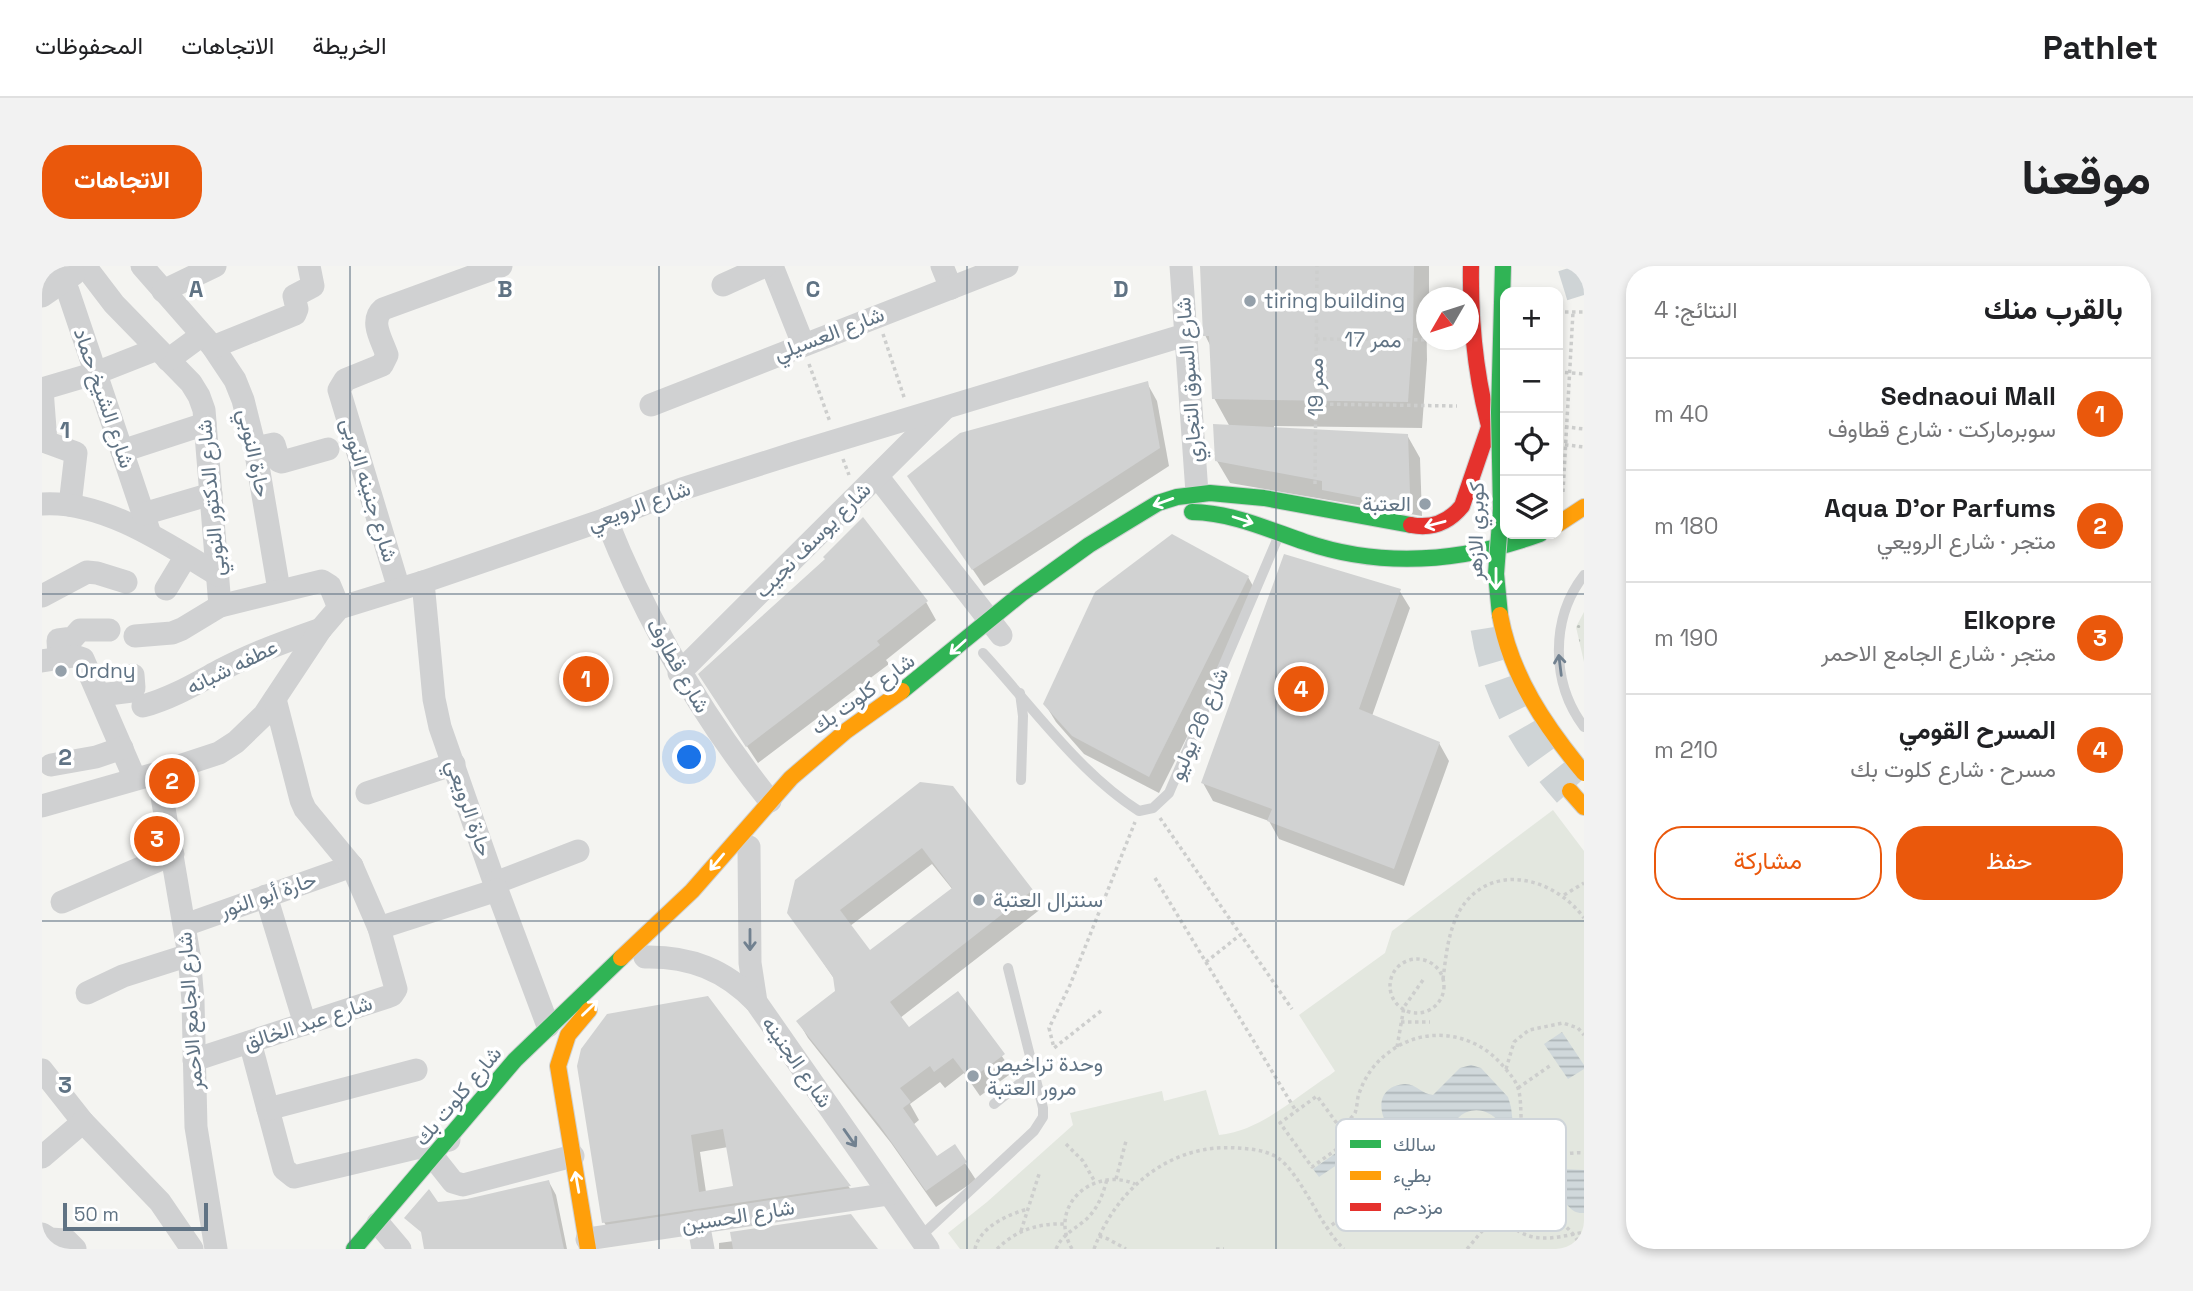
<!DOCTYPE html>
<html lang="ar">
<meta charset="utf-8">
<style>
:root{--surface:#fff;--page:#f2f2f2;--text:#202124;--muted:#757577;--line:#e0e0e0;--accent:#ea580c}
body{margin:0;font-family:"Space Grotesk",Vazirmatn,sans-serif;background:var(--page);color:var(--text);direction:rtl}
.controls{position:absolute;right:21px;top:21px;display:grid;overflow:hidden;border-radius:14px;box-shadow:0 4px 10px #0003}
.controls button{width:63px;height:63px;display:grid;place-items:center;padding:0;border:0;border-bottom:2px solid var(--line);background:var(--surface);color:var(--text);font:35px sans-serif}
.compass{position:absolute;left:1374px;top:21px;width:63px;height:63px;border-radius:50%;background:var(--surface);box-shadow:0 4px 10px #0003;rotate:231deg}
.scale{position:absolute;left:21px;bottom:18px;width:145px;box-sizing:border-box;padding-left:7px;border:4px solid #607384;border-top:0;font-size:19px;line-height:24px;white-space:nowrap;color:#607384;-webkit-text-stroke:5px #fff;paint-order:stroke}
.you{position:absolute;left:648px;top:492px;width:24px;height:24px;margin:-18px;border:5px solid #fff;border-radius:50%;background:#1a73e8;box-shadow:0 0 0 10px #1a73e833}
.badge{display:grid;place-items:center;width:46px;height:46px;border-radius:50%;background:var(--accent);color:#fff;font-size:23px;font-weight:700}
.pin{position:absolute;translate:-50% -50%;border:4px solid #fff;box-shadow:0 2px 7px #0006}
.list{margin:0;padding:0;list-style:none}
h2{display:flex;justify-content:space-between;align-items:center;height:91px;margin:0;padding:0 28px;font-size:30px}
h2 small{font-size:23px;font-weight:400;color:var(--muted)}
.list li{display:grid;grid-template-columns:46px 1fr auto;gap:21px;align-items:center;box-sizing:border-box;height:112px;padding:0 28px;border-top:2px solid var(--line)}
.list b{display:block;font-size:26px;white-space:nowrap}
.list p{margin:0;font-size:23px;white-space:nowrap;color:var(--muted)}
.list em{font-size:23px;font-style:normal;color:var(--muted)}
.actions{display:flex;gap:14px;padding:21px 28px}
.actions a{flex:1;padding:16px 0;border:2px solid var(--accent);border-radius:28px;text-align:center;font-size:24px;color:var(--accent)}
.actions .main{background:var(--accent);color:#fff}
.icon{flex:none;width:38px;height:38px;fill:none;stroke:currentColor;stroke-width:2;stroke-linecap:round;stroke-linejoin:round}
.map{position:relative;flex:none;width:1542px;height:983px;overflow:hidden;direction:ltr;border-radius:28px}
header{display:flex;align-items:center;gap:42px;box-sizing:border-box;height:98px;padding:0 35px;background:var(--surface);border-bottom:2px solid var(--line)}
header strong{font-size:33px}
nav{display:flex;gap:38px;margin-inline-start:auto;font-size:24px}
.intro{display:flex;align-items:center;justify-content:space-between;box-sizing:border-box;height:168px;padding:0 42px}
h1{margin:0;font-size:49px}
.button{padding:18px 32px;border-radius:28px;background:var(--accent);color:#fff;font-size:24px;font-weight:700}
main{display:flex;gap:42px;padding:0 42px}
aside{flex:1;background:var(--surface);border-radius:28px;box-shadow:0 4px 10px #0003}
.map>svg:first-child{display:block}
.grass{fill:url(#grass-dots)}
.park{fill:#e3e7df}
.water{fill:url(#water-rules);fill-rule:evenodd}
.shadow{fill:#0003;fill-rule:evenodd}
.building{fill:#d1d2d2;fill-rule:evenodd}
.lines{fill:none;stroke-linecap:round;stroke-linejoin:round}
.primary-tunnel{stroke:#cfd4d6;stroke-width:35;stroke-dasharray:35 18;stroke-linecap:butt}
.fast-casing{stroke:#cfd1d2;stroke-width:18}
.slow-casing{stroke:#cfd1d2;stroke-width:18}
.jam-casing{stroke:#cfd1d2;stroke-width:18}
.path{stroke:#cdcecd;stroke-width:3.5;stroke-dasharray:3.5 3.5;stroke-linecap:butt}
.lane{stroke:#d0d1d2;stroke-width:10}
.street{stroke:#d0d1d2;stroke-width:23}
.fast{stroke:#30b455;stroke-width:16}
.slow{stroke:#ff9f0a;stroke-width:16}
.jam{stroke:#e5322d;stroke-width:16}
.fast-bridge-casing{stroke:#cfd1d1;stroke-width:18;stroke-linecap:butt}
.slow-bridge-casing{stroke:#cfd1d1;stroke-width:18;stroke-linecap:butt}
.fast-bridge{stroke:#30b455;stroke-width:16}
.slow-bridge{stroke:#ff9f0a;stroke-width:16}
.oneway{stroke:#fff}
.oneway2{stroke:#718190}
.grid{fill:none;stroke:#607384;stroke-width:2;stroke-opacity:0.55}
.poi-dot{fill:#94a0aa;stroke:#fff;stroke-width:2.5}
.labels{text-anchor:middle;stroke-width:7;stroke-linejoin:round;paint-order:stroke}
.poi-label{font-size:21px;fill:#607384;stroke:#fff;text-anchor:start}
.street-label{font-size:21px;fill:#607384;stroke:#fff}
.key{fill:#fff;stroke:#cfd5da;stroke-width:2}
.key-label{font-size:19px;fill:#607384}
.grid-label{font-size:23px;text-anchor:middle;font-weight:bold;fill:#607384;stroke:#fff;stroke-width:7;stroke-linejoin:round;paint-order:stroke}
</style>
<header>
<strong>Pathlet</strong>
<nav><a>الخريطة</a><a>الاتجاهات</a><a>المحفوظات</a></nav>
</header>
<div class="intro"><h1>موقعنا</h1><a class="button">الاتجاهات</a></div>
<main>
<aside>
<h2>بالقرب منك<small>النتائج: 4</small></h2>
<ul class="list">
<li><span class="badge">1</span><div><b>Sednaoui Mall</b><p>سوبرماركت · شارع قطاوف</p></div><em>40 m</em></li>
<li><span class="badge">2</span><div><b>Aqua D'or Parfums</b><p>متجر · شارع الرويعي</p></div><em>180 m</em></li>
<li><span class="badge">3</span><div><b>Elkopre</b><p>متجر · شارع الجامع الاحمر</p></div><em>190 m</em></li>
<li><span class="badge">4</span><div><b>المسرح القومي</b><p>مسرح · شارع كلوت بك</p></div><em>210 m</em></li>
</ul>
<div class="actions"><a class="main">حفظ</a><a>مشاركة</a></div>
</aside>
<div class="map">
<svg width="1542" height="983" viewBox="0 0 1542 983">
<defs>
<pattern id="grass-dots" width="8" height="8" patternUnits="userSpaceOnUse" patternTransform="scale(1.75)"><rect width="8" height="8" fill="#e3e7df"/><path d="M2 2h.1M6 6h.1" fill="none" stroke="#bbc0ba" stroke-width="1.8" stroke-linecap="round"/></pattern>
<pattern id="water-rules" width="6" height="5" patternUnits="userSpaceOnUse" patternTransform="scale(1.75)"><rect width="6" height="5" fill="#d0d8db"/><path d="M0 2.5h6" fill="none" stroke="#acb4b7"/></pattern>
</defs>
<rect width="100%" height="100%" fill="#f4f4f1"/>
<path class="grass" d="M1542,346V396L1534,361Z"/>
<path class="park" d="M1511,544L1542,585V983H918L906,967L945,936L1031,859L1028,847L1120,825L1122,835L1164,824L1177,869C1219,865 1253,831 1288,809L1293,805L1257,749L1343,687L1350,665Z"/>
<g class="water">
<path d="M1520,766L1542,799V803L1526,813L1502,778Z"/>
<path d="M1429,799L1439,802L1466,831L1469,841L1474,884L1483,896L1498,902L1542,904V947C1527,948 1527,936 1515,931C1504,927 1492,929 1482,925C1452,913 1462,881 1457,856C1447,843 1428,839 1415,853C1404,866 1402,881 1380,880C1341,878 1321,822 1362,818C1373,817 1380,828 1391,829L1418,802ZM1482,910L1507,914L1510,918L1507,922H1494L1481,915Z"/>
<path d="M1311,875L1317,884L1277,911L1271,903Z"/>
</g>
<g class="shadow">
<path d="M1160,0H1387V32H1384L1385,94L1380,162L1232,160V163L1365,169L1378,192L1380,250L1188,217L1175,195L1188,161L1172,132L1169,81L1163,69Z"/>
<path d="M1105,117L1115,135L1127,200L942,320L867,210Z"/>
<path d="M821,253L884,336L894,354L844,394L847,398L716,497L669,426Z"/>
<path d="M1206,311L1216,329L1117,527L1042,488L1014,456L1003,438Z"/>
<path d="M1357,324L1368,342L1330,450L1397,477L1407,495L1362,620L1237,573L1227,555L1171,535L1161,517Z"/>
<path d="M910,522L990,625L1000,642L858,752L867,764L916,728L971,806L938,830L922,807L903,822L898,816L868,838L877,854L871,859L895,893L912,880L934,914L894,941L849,877L766,772L756,755L795,726L793,714L747,646ZM890,598L911,624L828,687L808,660Z"/>
<path d="M665,732L807,921L817,937L572,974L562,956ZM686,881L693,922L664,926L658,886Z"/>
<path d="M507,916L514,929L525,983H384L395,938L425,934Z"/>
<path d="M692,975L834,983H677V977Z"/>
</g>
<g class="building">
<path d="M1158,0H1372L1371,65L1366,136L1170,133L1167,70H1161Z"/>
<path d="M1106,115L1118,182L930,304L865,210L918,167Z"/>
<path d="M1171,158L1366,168L1368,228L1352,238L1280,224V215L1173,195Z"/>
<path d="M821,251L886,335L835,375L838,379L704,481L656,408L783,293L781,291Z"/>
<path d="M1130,268L1207,310L1107,511L1030,470L1001,438L1053,326Z"/>
<path d="M1242,288L1359,323L1317,443L1398,476L1352,603L1225,555L1230,543L1159,517Z"/>
<path d="M878,516L911,520L991,624L848,736L867,761L916,725L963,788L928,814L911,792L892,806L888,800L858,822L869,836L861,842L895,890L913,878L925,896L884,925L838,860L754,755L793,725L791,711L745,647L753,614ZM880,582L910,622L828,684L798,644Z"/>
<path d="M666,730L809,920L560,957L535,800L539,783L565,748ZM681,863L691,920L657,926L649,869Z"/>
<path d="M507,914L522,983H382L379,966L362,952L387,923L396,936L425,933Z"/>
<path d="M809,948L836,983H691L688,966Z"/>
</g>
<g class="lines">
<g class="primary-tunnel">
<path d="M1533,0L1542,29"/>
<path d="M1446,362C1456,425 1486,478 1528,525"/>
</g>
<g class="fast-casing">
<g id="fast">
<path d="M1150,246C1191,247 1225,263 1263,276C1342,303 1420,296 1498,268"/>
<path d="M860,425L979,328L1047,279L1116,237L1135,231L1168,227L1222,232L1369,259"/>
<path d="M312,983L473,794L579,692"/>
</g>
</g>
<g class="slow-casing">
<g id="slow">
<path d="M1516,258L1542,241"/>
<path d="M1528,525L1542,541"/>
<path d="M579,692L650,625L749,512L804,465L860,425"/>
<path d="M546,983L516,800L526,769L547,744"/>
</g>
</g>
<g class="jam-casing">
<g id="jam">
<path d="M1429,0C1428,60 1434,117 1451,174"/>
<path d="M1369,259C1390,263 1407,256 1420,240L1447,161"/>
</g>
</g>
<g class="path">
<path d="M1516,46H1542"/>
<path d="M841,68L863,134"/>
<path d="M1274,73L1405,74"/>
<path d="M767,98L788,156"/>
<path d="M1516,106L1542,108"/>
<path d="M1274,138L1415,140"/>
<path d="M1516,160L1542,163"/>
<path d="M1516,178L1542,181"/>
<path d="M801,193L807,209"/>
<path d="M1273,218L1275,0"/>
<path d="M1521,226L1531,46"/>
<path d="M1118,552L1250,743"/>
<path d="M1113,612L1254,845"/>
<path d="M1522,629L1542,617"/>
<circle cx="1375" cy="720" r="27"/>
<path d="M1164,696L1198,669"/>
<path d="M1401,713C1404,690 1406,665 1418,644C1449,594 1513,612 1542,652"/>
<path d="M1059,745L1012,782L1007,762L1028,719L1093,556"/>
<path d="M1359,756H1388"/>
<path d="M1355,781L1362,741L1381,714"/>
<path d="M1464,803L1472,776L1487,764L1521,757L1536,762L1542,769"/>
<path d="M1476,822L1509,799"/>
<path d="M1298,862C1303,857 1310,852 1313,847C1315,842 1315,836 1316,831C1321,814 1331,798 1346,787C1381,759 1432,765 1461,800C1467,807 1473,813 1476,822C1482,840 1474,869 1490,883C1505,895 1525,885 1542,887"/>
<path d="M1307,874L1275,830L1238,857L1270,901L1313,870L1320,879L1329,873C1346,874 1356,889 1374,890C1392,892 1412,876 1428,888C1439,895 1440,911 1447,921C1455,932 1467,938 1478,945"/>
<path d="M1024,878L1041,895L1053,916"/>
<path d="M1426,886C1440,867 1459,868 1481,867"/>
<path d="M1074,913L1084,875"/>
<path d="M1406,917L1421,921L1416,944L1401,941Z"/>
<path d="M1416,944L1433,948L1443,962"/>
<path d="M1496,945L1495,917L1499,888"/>
<path d="M1459,950C1485,980 1508,973 1542,966"/>
<path d="M1284,963L1327,933"/>
<path d="M979,965L998,905"/>
<path d="M1057,970L1066,973L1084,983"/>
<path d="M933,983C937,962 966,948 986,943"/>
<path d="M955,983C974,964 997,957 1023,958"/>
<path d="M1014,983C1020,969 1030,965 1041,956C1055,945 1061,929 1065,913"/>
<path d="M1030,983C1005,940 1051,900 1093,918"/>
<path d="M1052,983C1074,923 1128,877 1195,882C1209,883 1224,884 1236,892C1260,909 1277,959 1302,983"/>
<path d="M1174,983H1182"/>
<path d="M1425,983C1434,973 1441,962 1452,954C1484,932 1525,949 1540,983"/>
</g>
<g class="lane">
<path d="M1542,309C1508,353 1509,417 1542,461"/>
<path d="M941,387C989,439 1037,507 1097,545L1111,542L1127,527L1237,269"/>
<path d="M978,427L981,450L979,514"/>
<path d="M952,838L992,806"/>
<path d="M878,971L992,865L1001,851V842L966,702"/>
</g>
<g class="street">
<path d="M9,0L26,25L108,268"/>
<path d="M43,0L72,38L149,117L157,130L162,144L178,340"/>
<path d="M100,0L171,81L193,114L201,134L213,182L237,324"/>
<path d="M730,0L761,78"/>
<path d="M900,0L909,22"/>
<path d="M1139,0L1155,227"/>
<path d="M681,19L723,0"/>
<path d="M121,25L173,0"/>
<path d="M0,30L32,8"/>
<path d="M171,81L253,48L255,43L252,30L271,20L267,0"/>
<path d="M126,94L160,69"/>
<path d="M0,123L4,176L34,187L28,239"/>
<path d="M0,123L54,107L115,83"/>
<path d="M609,139L965,0"/>
<path d="M213,182L232,178L237,195L240,196L286,183"/>
<path d="M80,185L163,158"/>
<path d="M835,210L959,369"/>
<path d="M0,238C61,234 125,278 176,309"/>
<path d="M101,248L169,228"/>
<path d="M564,253C605,356 658,448 728,535"/>
<path d="M381,316L392,433L398,461L455,624L506,760"/>
<path d="M124,323L144,290"/>
<path d="M357,323L297,124L303,114L340,99L345,89C340,74 327,55 341,43L459,0"/>
<path d="M0,330L45,306L55,307L84,316"/>
<path d="M93,370L130,367L140,363L178,340L280,315L288,320L297,342"/>
<path d="M17,392L16,374L31,372L38,364H67"/>
<path d="M0,395L32,390L41,393L93,513"/>
<path d="M637,407L902,143"/>
<path d="M58,429L90,425L92,422L91,409"/>
<path d="M101,440C130,432 153,418 179,404C211,387 245,375 279,363"/>
<path d="M9,499L54,491L80,482"/>
<path d="M116,507L147,689L151,735L154,861L174,983"/>
<path d="M325,527L412,498"/>
<path d="M0,540L116,507L177,487L194,476L222,449L279,363L297,342L381,316L564,253L640,223L753,187L1143,69"/>
<path d="M707,581L708,697L714,736L886,983"/>
<path d="M453,617L536,585"/>
<path d="M224,630L263,758"/>
<path d="M20,636L131,588"/>
<path d="M143,659L310,600"/>
<path d="M337,662L455,624"/>
<path d="M603,691C648,690 683,704 714,736"/>
<path d="M45,727L81,710L147,689"/>
<path d="M208,776L242,903L252,911L407,874"/>
<path d="M152,794L345,731L350,729L354,723L337,662L310,600L263,543L259,534L233,433"/>
<path d="M0,804L41,856L118,936L150,983"/>
<path d="M226,843L374,804"/>
<path d="M0,891L41,856"/>
<path d="M392,892L411,916L421,919L531,890"/>
<path d="M656,956L661,983"/>
<path d="M336,957L358,983"/>
<path d="M0,968L8,973L24,974L33,983"/>
<path d="M545,973L847,928"/>
</g>
<use href="#fast" class="fast"/>
<use href="#slow" class="slow"/>
<use href="#jam" class="jam"/>
<g class="fast-bridge-casing">
<path id="fast-bridge" d="M1458,349L1454,308L1459,243L1457,146L1461,0"/>
</g>
<g class="slow-bridge-casing">
<path id="slow-bridge" d="M1458,349C1469,410 1503,460 1542,507"/>
</g>
<use href="#fast-bridge" class="fast-bridge"/>
<use href="#slow-bridge" class="slow-bridge"/>
</g>
<defs><path id="oneway-shaft" d="M-6 0H5M1.5-3L5.5 0L1.5 3" fill="none" stroke-width="1.6" stroke-linecap="round" stroke-linejoin="round" transform="scale(1.75)"/></defs>
<g class="oneway">
<use href="#oneway-shaft" transform="translate(1121 236) rotate(160)"/>
<use href="#oneway-shaft" transform="translate(1201 254) rotate(18)"/>
<use href="#oneway-shaft" transform="translate(1393 258) rotate(165)"/>
<use href="#oneway-shaft" transform="translate(1454 313) rotate(90)"/>
<use href="#oneway-shaft" transform="translate(916 381) rotate(138)"/>
<use href="#oneway-shaft" transform="translate(675 596) rotate(130)"/>
<use href="#oneway-shaft" transform="translate(548 742) rotate(-44)"/>
<use href="#oneway-shaft" transform="translate(535 916) rotate(-100)"/>
</g>
<g class="oneway2">
<use href="#oneway-shaft" transform="translate(1518 399) rotate(-97)"/>
<use href="#oneway-shaft" transform="translate(708 674) rotate(90)"/>
<use href="#oneway-shaft" transform="translate(808 872) rotate(55)"/>
</g>
<path class="grid" d="M308,0V983M617,0V983M925,0V983M1234,0V983M0,328H1542M0,655H1542"/>
<g class="poi-dot">
<circle cx="1208" cy="35" r="7"/>
<circle cx="1383" cy="238" r="7"/>
<circle cx="19" cy="405" r="7"/>
<circle cx="937" cy="634" r="7"/>
<circle cx="931" cy="810" r="7"/>
</g>
<g class="labels">
<g class="poi-label">
<text x="1222" y="42">tiring building</text>
<text x="1369" y="245" text-anchor="end">العتبة</text>
<text x="33" y="412">Ordny</text>
<text x="951" y="641">سنترال العتبة</text>
<text x="945" y="805">وحدة تراخيص<tspan x="945" dy="24">مرور العتبة</tspan></text>
</g>
<g class="street-label">
<text transform="translate(787 68) rotate(-21)" y="7">شارع العسيلي</text>
<text transform="translate(1331 74) rotate(1)" y="7">ممر 17</text>
<text transform="translate(1147 114) rotate(-94)" y="7">شارع السوق التجاري</text>
<text transform="translate(1274 121) rotate(-90)" y="7">ممر 19</text>
<text transform="translate(62 132) rotate(71)" y="7">شارع الشيخ حماد</text>
<text transform="translate(212 187) rotate(78)" y="7">حارة النوبي</text>
<text transform="translate(327 224) rotate(73)" y="7">شارع جنينه النوبى</text>
<text transform="translate(169 232) rotate(-95)" y="7">شارع الدكتور النوبي</text>
<text transform="translate(597 240) rotate(-20)" y="7">شارع الرويعي</text>
<text transform="translate(1434 265) rotate(-89)" y="7">كوبري الازهر</text>
<text transform="translate(771 274) rotate(-45)" y="7">شارع يوسف نجيب</text>
<text transform="translate(636 400) rotate(60)" y="7">شارع قطاوف</text>
<text transform="translate(190 401) rotate(-26)" y="7">عطفه شبانه</text>
<text transform="translate(821 428) rotate(-36)" y="7">شارع كلوت بك</text>
<text transform="translate(1157 458) rotate(-67)" y="7">شارع 26 يوليو</text>
<text transform="translate(427 542) rotate(71)" y="7">حارة الرويعي</text>
<text transform="translate(226 629) rotate(-19)" y="7">حارة أبو النور</text>
<text transform="translate(148 745) rotate(-94)" y="7">شارع الجامع الاحمر</text>
<text transform="translate(266 757) rotate(-18)" y="7">شارع عبد الخالق</text>
<text transform="translate(755 796) rotate(55)" y="7">شارع الجنينه</text>
<text transform="translate(416 830) rotate(-50)" y="7">شارع كلوت بك</text>
<text transform="translate(696 950) rotate(-9)" y="7">شارع الحسين</text>
</g>
</g>
<rect x="1294" y="853" width="230" height="112" rx="10" class="key"/>
<rect x="1308" y="874" width="31" height="8" fill="#30b455"/>
<rect x="1308" y="905" width="31" height="9" fill="#ff9f0a"/>
<rect x="1308" y="937" width="31" height="8" fill="#e5322d"/>
<g class="key-label">
<text x="1351" y="885">سالك</text>
<text x="1351" y="916">بطيء</text>
<text x="1351" y="948">مزدحم</text>
</g>
<g class="grid-label">
<text x="154" y="31">A</text>
<text x="463" y="31">B</text>
<text x="771" y="31">C</text>
<text x="1079" y="31">D</text>
<text x="23" y="172">1</text>
<text x="23" y="499">2</text>
<text x="23" y="827">3</text>
</g>
</svg>
<div class="controls">
<button>+</button>
<button>−</button>
<button><svg class="icon" aria-label="locate" viewBox="0 0 24 24"><circle cx="12" cy="12" r="6"/><path d="M12 2v4M12 18v4M2 12h4M18 12h4"/></svg></button>
<button><svg class="icon" aria-label="layers" viewBox="0 0 24 24"><path d="M12 4l9 5-9 5-9-5zM3 14l9 5 9-5"/></svg></button>
</div>
<svg class="compass" viewBox="-18 -18 36 36"><path d="M0-13l5 13h-10z" fill="#e53935"/><path d="M0 13l5-13h-10z" fill="#757577"/></svg>
<div class="scale">50 m</div>
<div class="you"></div>
<div class="pin badge" style="left:544px;top:413px">1</div>
<div class="pin badge" style="left:130px;top:515px">2</div>
<div class="pin badge" style="left:115px;top:573px">3</div>
<div class="pin badge" style="left:1259px;top:423px">4</div>
</div>
</main>
